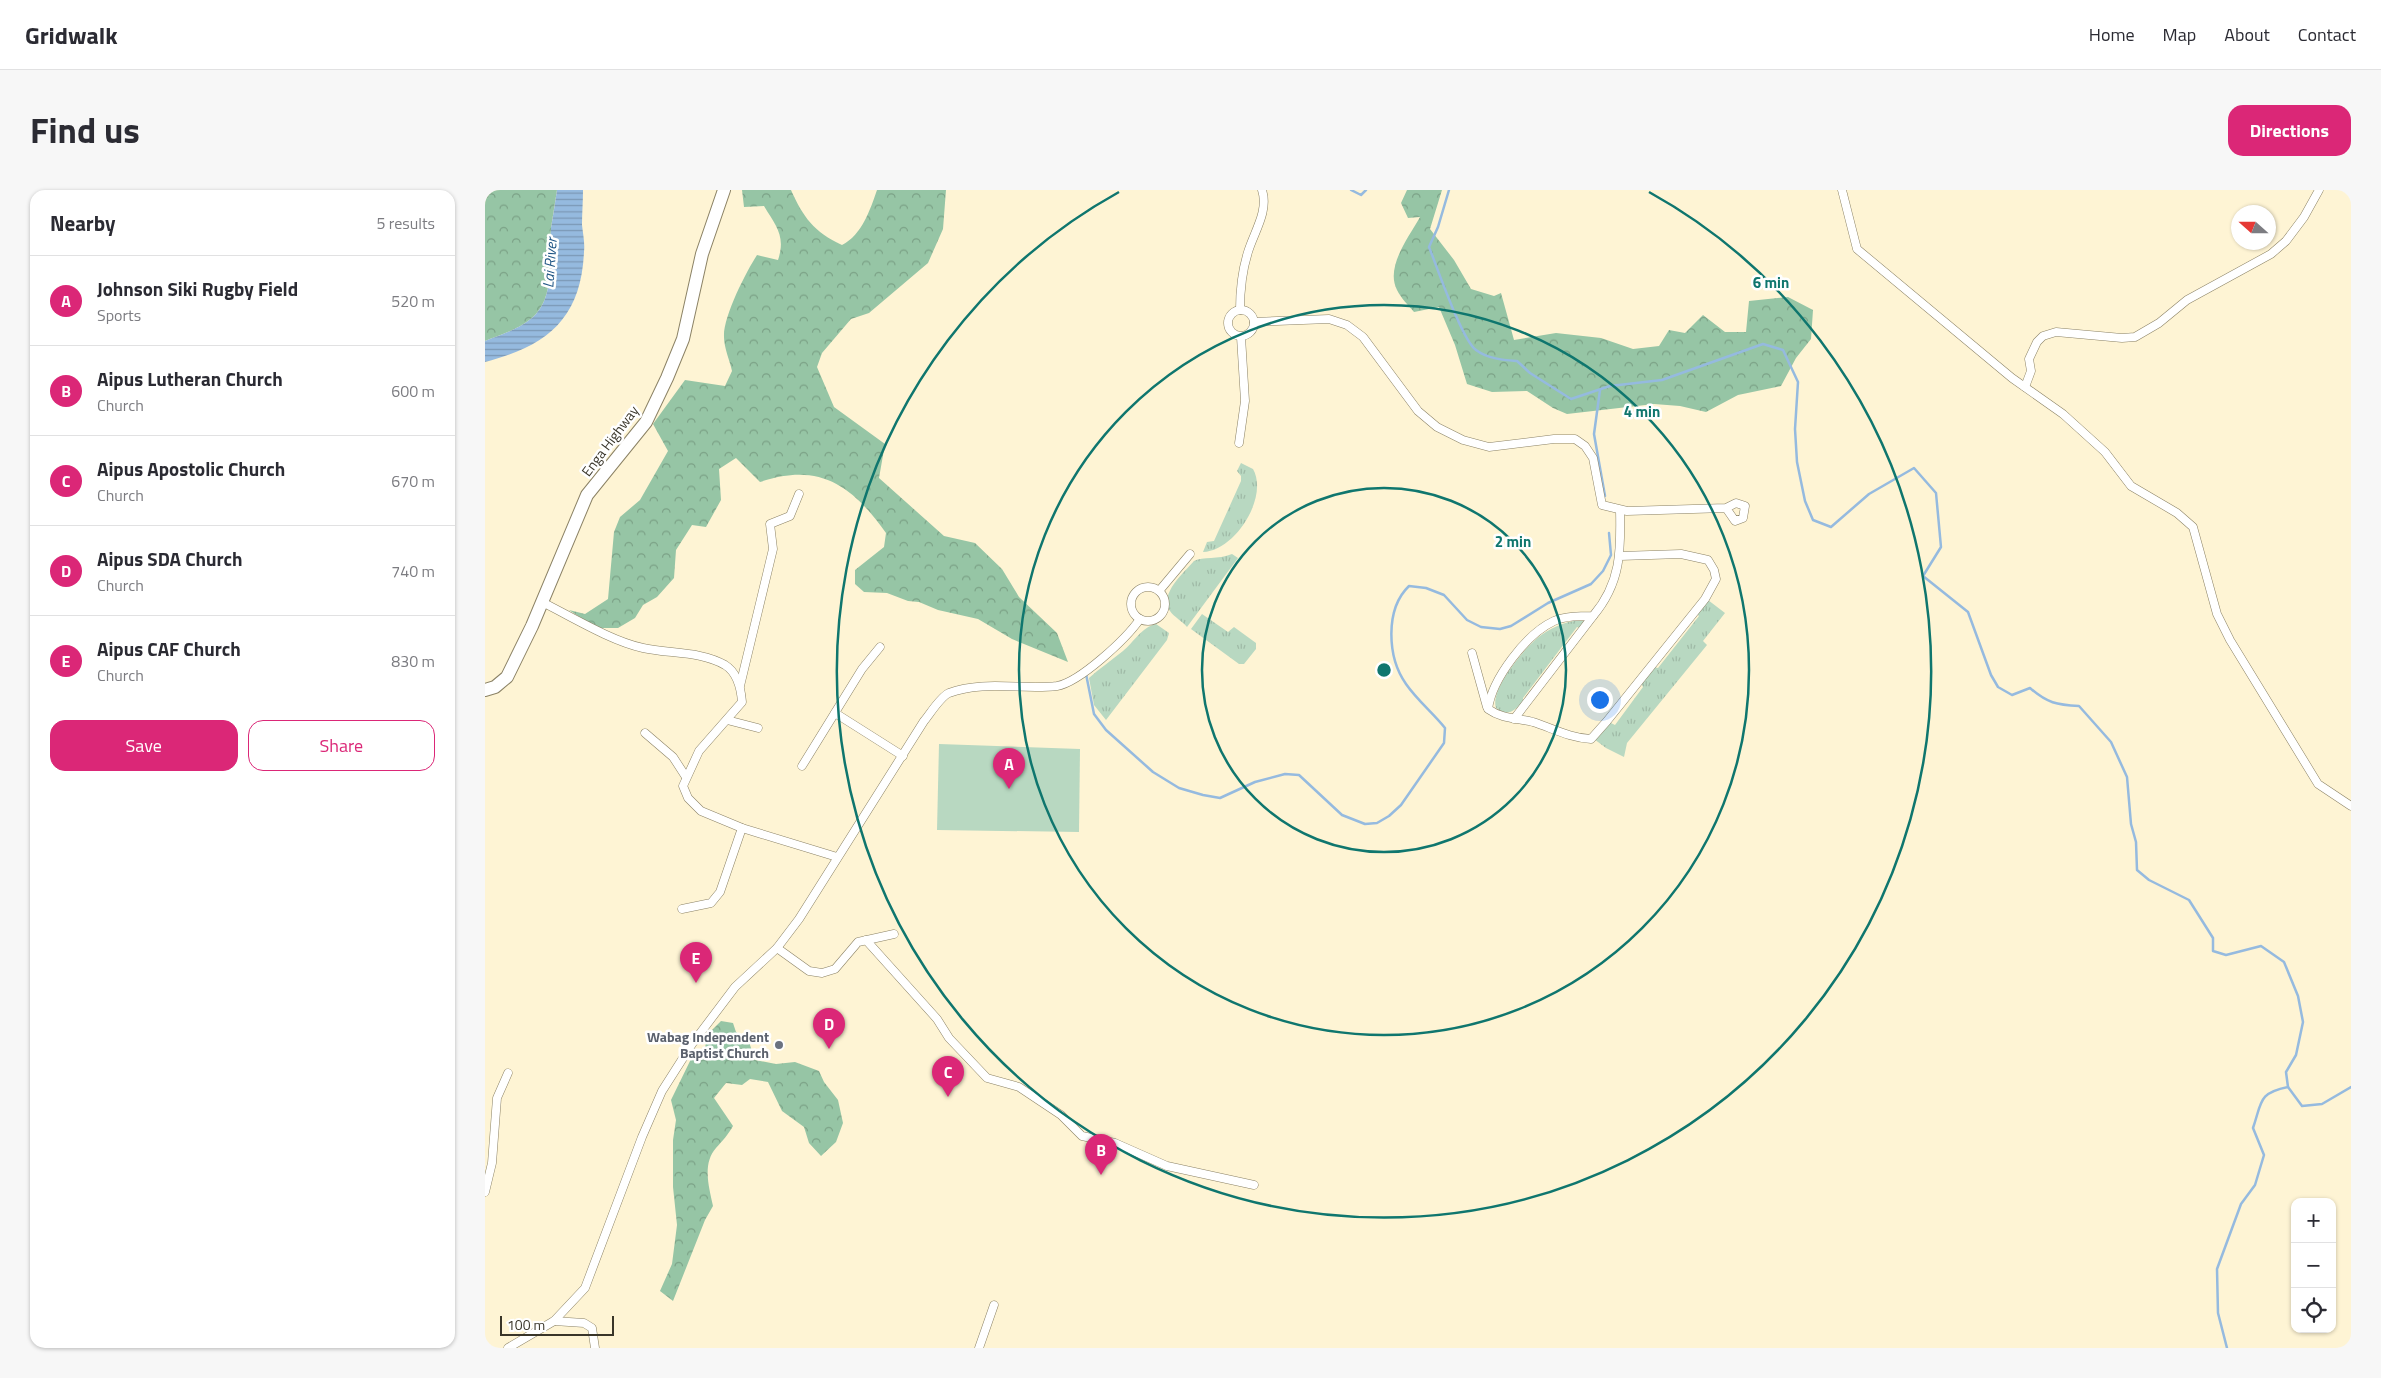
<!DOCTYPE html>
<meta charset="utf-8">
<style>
:root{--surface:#fff;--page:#f7f7f7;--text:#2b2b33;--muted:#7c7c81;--line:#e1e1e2;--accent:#db2777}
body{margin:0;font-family:"Titillium Web",sans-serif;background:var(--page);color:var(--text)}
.controls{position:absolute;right:15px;bottom:15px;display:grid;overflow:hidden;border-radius:10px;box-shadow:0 1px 4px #0004}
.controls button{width:45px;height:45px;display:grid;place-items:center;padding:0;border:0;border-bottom:1px solid var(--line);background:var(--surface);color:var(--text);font:25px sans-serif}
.compass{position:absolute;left:1746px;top:15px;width:45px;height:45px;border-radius:50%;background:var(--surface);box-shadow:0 1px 4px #0004;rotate:291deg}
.scale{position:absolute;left:15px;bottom:12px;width:114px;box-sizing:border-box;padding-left:5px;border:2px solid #393529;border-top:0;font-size:14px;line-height:18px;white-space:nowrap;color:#393529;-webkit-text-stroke:4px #fff;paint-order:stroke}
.you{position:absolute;left:1114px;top:509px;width:18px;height:18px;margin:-12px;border:4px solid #fff;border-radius:50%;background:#1a73e8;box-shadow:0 0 0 8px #1a73e833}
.badge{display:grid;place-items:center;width:32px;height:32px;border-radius:50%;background:var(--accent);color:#fff;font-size:16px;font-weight:700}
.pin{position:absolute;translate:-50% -41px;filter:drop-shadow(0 1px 2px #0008)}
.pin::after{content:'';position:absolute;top:26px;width:18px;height:15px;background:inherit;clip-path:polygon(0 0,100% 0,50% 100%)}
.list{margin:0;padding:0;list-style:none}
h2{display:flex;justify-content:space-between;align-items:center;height:65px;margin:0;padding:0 20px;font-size:21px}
h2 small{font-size:16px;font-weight:400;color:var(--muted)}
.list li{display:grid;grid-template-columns:32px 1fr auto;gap:15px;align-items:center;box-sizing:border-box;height:90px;padding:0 20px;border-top:1px solid var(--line)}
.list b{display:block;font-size:19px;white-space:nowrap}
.list p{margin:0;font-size:16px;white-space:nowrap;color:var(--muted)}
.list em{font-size:16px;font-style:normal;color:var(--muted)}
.actions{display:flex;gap:10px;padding:15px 20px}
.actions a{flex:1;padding:11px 0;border:1px solid var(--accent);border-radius:15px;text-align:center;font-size:18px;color:var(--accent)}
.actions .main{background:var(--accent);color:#fff}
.icon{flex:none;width:28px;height:28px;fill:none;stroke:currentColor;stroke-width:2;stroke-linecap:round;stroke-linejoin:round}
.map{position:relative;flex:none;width:1866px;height:1158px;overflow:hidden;border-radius:15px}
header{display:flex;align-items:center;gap:30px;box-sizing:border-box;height:70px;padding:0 25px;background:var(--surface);border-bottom:1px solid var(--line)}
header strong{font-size:24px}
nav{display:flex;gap:28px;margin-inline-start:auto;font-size:18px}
.intro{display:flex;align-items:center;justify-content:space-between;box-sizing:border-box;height:120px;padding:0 30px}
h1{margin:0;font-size:35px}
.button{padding:12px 22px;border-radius:15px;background:var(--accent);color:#fff;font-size:18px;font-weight:700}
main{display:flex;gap:30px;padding:0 30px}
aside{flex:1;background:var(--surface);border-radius:15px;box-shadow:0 1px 4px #0004}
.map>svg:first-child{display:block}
.grass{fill:url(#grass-tufts)}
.forest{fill:url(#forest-crowns)}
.garden{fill:#b8d8c1}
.water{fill:url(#water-rules)}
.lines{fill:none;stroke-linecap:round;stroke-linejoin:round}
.stream{stroke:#95badf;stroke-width:2.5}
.minor-casing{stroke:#8b8265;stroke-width:9}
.primary-casing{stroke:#8b8265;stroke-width:14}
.minor{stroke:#fff;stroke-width:8}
.primary{stroke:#fff;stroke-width:12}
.ring{fill:none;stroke:#0f766e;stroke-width:2.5}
.worship-dot{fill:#6b7280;stroke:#fff;stroke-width:2}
.labels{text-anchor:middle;stroke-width:5;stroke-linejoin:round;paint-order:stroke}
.street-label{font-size:14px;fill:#393529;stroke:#fff}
.worship-label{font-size:14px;font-weight:bold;fill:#5b616d;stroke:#fff;text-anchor:end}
.water-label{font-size:15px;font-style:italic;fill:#205685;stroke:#fff}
.centre{fill:#0f766e;stroke:#fff;stroke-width:2.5}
.ring-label{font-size:15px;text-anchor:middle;font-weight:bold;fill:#0f766e;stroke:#fff;stroke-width:5;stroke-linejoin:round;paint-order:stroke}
</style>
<header>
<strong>Gridwalk</strong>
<nav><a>Home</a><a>Map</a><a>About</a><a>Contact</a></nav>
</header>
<div class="intro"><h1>Find us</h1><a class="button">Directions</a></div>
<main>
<aside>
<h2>Nearby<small>5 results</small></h2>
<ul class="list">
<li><span class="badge">A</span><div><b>Johnson Siki Rugby Field</b><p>Sports</p></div><em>520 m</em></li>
<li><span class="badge">B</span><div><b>Aipus Lutheran Church</b><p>Church</p></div><em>600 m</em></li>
<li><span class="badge">C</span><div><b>Aipus Apostolic Church</b><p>Church</p></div><em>670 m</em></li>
<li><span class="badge">D</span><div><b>Aipus SDA Church</b><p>Church</p></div><em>740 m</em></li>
<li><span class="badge">E</span><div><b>Aipus CAF Church</b><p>Church</p></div><em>830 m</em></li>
</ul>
<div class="actions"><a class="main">Save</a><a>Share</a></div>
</aside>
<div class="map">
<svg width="1866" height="1158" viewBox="0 0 1866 1158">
<defs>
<pattern id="grass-tufts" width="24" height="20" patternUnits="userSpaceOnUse" patternTransform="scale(1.25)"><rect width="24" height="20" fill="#b8d8c1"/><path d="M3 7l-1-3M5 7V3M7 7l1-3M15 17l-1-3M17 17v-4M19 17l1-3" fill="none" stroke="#9fbaa6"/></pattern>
<pattern id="forest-crowns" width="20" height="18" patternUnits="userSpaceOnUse" patternTransform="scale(1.25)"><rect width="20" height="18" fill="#96c5a5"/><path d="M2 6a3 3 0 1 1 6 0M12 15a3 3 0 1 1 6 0" fill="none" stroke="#7ba186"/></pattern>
<pattern id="water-rules" width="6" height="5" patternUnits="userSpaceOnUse" patternTransform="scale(1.25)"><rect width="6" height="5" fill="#95badf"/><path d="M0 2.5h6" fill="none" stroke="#7b98b5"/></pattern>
</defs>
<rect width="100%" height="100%" fill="#fef4d4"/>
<g class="grass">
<path d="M756,273L768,279C784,307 750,361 718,362L722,352L729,351L756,291V286L752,281Z"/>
<path d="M747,364L753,368L702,437C697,431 689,427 685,421C674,403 699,383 709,371C718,366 733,370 747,364Z"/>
<path d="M1223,410L1240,423L1218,451L1222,455L1142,553L1139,567L1121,558L1109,549L1124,532L1130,535L1158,497L1156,493L1169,477L1173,478L1214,426L1211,423Z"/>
<path d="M717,424L743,442L749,437L771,453V459L759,474H754L706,439Z"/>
<path d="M1089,431H1102L1097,439L1092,437L1038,508V512C1028,521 1024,527 1011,518C1005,501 1035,464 1048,452C1058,442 1075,433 1089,431Z"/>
<path d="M671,434L684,443L682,450L621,530L609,515L604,488C615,478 627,470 638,461C649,452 657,437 671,434Z"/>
</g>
<g class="forest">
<path d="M0,0H72C70,13 68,25 66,38C64,65 70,103 51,124C38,138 17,144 0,151Z"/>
<path d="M257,0H306C318,27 329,42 357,55C377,45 385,20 392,0H461L458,39L443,73L384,123L366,129L337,163L332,177L349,217L400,254L394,288L459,346L490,353L517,379L534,407L572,443L583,472L527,449L493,429L453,420L434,412L423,411L402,403L379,402L370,394V380L399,357L401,343C367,295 334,272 275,292L251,268L234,279L236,310L221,337L207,335L191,360L189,388L172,407L158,415L150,428L133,438H111L84,420L100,424L123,409L129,342L135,327L155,310L183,261L168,234L200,190L240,196L247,181C245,171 239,158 239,147C238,127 261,82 272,65L293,70C301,46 291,36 279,16L259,17Z"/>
<path d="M922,0H957L945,39L969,70L986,99L1009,106L1016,103L1029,150L1071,143L1116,148L1148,159L1174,156L1184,140L1200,143L1218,125L1240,142H1261L1264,111L1303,107L1328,120L1326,149L1311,168L1296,196L1253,205L1221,222L1195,216L1169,214L1082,224L1068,218L1042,201L1007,202L982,194L970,155L954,117L929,122C923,115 916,108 912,100C900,77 924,47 935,27L923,28L916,13Z"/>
<path d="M236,831L248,833L251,842L264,852L270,870L291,874L310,872L334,881L339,892L353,910L358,933L351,952L336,966L324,953L319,937L297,921L283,892L265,889L257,895L241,893L229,908L248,936C243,945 238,950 231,958C217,974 224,997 228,1016L220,1030L188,1111L175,1101L187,1074L192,1035L188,997V950L191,930L186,910L206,869L220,857L224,843Z"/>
</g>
<path class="garden" d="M454,554L595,559L594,642L452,640Z"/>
<path class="water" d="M72,0H98C98,12 97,23 97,35C98,44 100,53 99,62C96,129 62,156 0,172V151C17,144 38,138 51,124C70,103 64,65 66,38C68,26 70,13 72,0Z"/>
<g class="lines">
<g class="stream">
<path d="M866,0L876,5L881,0"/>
<path d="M964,0L953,37L944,57C952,77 977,150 991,160C1003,169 1019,170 1032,171L1045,183L1086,209L1125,196L1177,190L1278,154L1298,160L1313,192L1310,239L1312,272L1320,311L1328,330L1346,337L1384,304L1429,278L1451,303L1456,357L1438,386L1483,422L1506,485L1513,497L1527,505L1545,498C1562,513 1572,515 1594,516L1626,552L1642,587L1646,634L1651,652L1652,680L1664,690L1704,710L1728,748V761L1741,765L1776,756L1799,772L1813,806L1818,832L1811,865L1801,882L1803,897C1773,903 1777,912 1768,938L1779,965L1770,995L1756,1014L1732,1079L1733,1123L1742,1158"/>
<path d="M1115,200L1109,244L1120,306"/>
<path d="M601,484L609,524L621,540L668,582L694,598L718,605L735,608L770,592L800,584L814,585L857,625L880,634L892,633L904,626L916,615L959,553L960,538C948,523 932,510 921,494C902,467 900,419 924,396L941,398L959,405L982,430L996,437L1015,439L1026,436L1063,413L1106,394L1118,381L1126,365L1124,343"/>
<path d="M1803,897L1817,916L1837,914L1866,897"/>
</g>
<g class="minor-casing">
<g id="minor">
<path d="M1357,0L1372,59L1527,188L1578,224L1620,262L1646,296L1692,323L1708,337L1732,424L1745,450L1833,594L1866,616"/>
<circle cx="756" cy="133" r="13"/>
<path d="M755,120C755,100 757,81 763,62C769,42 784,21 777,0"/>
<path d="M769,132L844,129L862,135L878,147L933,221L952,237L978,250L1004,257L1069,249H1090L1100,256L1108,268L1117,315L1142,321L1241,318L1251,313L1260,316L1258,328L1250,331L1241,318"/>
<path d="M1540,197L1546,181L1544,169L1552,152L1558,146L1571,142L1637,148L1650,147L1674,133L1702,110L1786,64L1801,51L1819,27L1834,0"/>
<path d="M754,253L760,211L756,147"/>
<path d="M1135,366L1196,364L1223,370L1229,380L1231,389L1220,409L1122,531L1106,549C1085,548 1067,538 1048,532C1032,528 1017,529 1003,519C1007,489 1041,444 1069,431C1080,426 1095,426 1108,426C1136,393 1136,361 1135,320"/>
<circle cx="663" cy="414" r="17"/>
<path d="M674,401L705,364"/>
<path d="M57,412C87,427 126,451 158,458C185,464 216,461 240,475C253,483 256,499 257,512L214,561L198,596L203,608L216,621L257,638L352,667"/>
<path d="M987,463L1002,517"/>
<path d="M255,496L288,359L285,334L305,326L314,304"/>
<path d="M350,523L418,566"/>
<path d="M1029,529L1108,426"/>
<path d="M242,530L273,538"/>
<path d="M160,543L188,567L201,587"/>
<path d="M317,576L377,479L395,457"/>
<path d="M197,719L226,713L235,702L257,638"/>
<path d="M381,750L452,829L464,848L502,888L534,897L576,925L597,946L630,953L682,976L769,995"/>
<path d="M292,758L324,781L337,783L350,779L373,752L409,744"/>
<path d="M0,1002L7,973L12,908L23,883"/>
<path d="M69,1131L99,1133L107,1138L110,1158"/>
<path d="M23,1158L69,1131L100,1098L157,947L177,901L207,854L250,797L292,758L314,729L439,531C445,524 455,507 464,503C498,490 537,500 572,496C595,492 641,449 655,429"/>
<path d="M494,1158L509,1115"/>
</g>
</g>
<g class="primary-casing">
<path id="primary" d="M0,500L10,497L22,487L47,436L102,305L161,232L182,188L198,149L217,64L239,0"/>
</g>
<use href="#minor" class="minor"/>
<use href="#primary" class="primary"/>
</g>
<g class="ring">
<circle cx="899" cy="480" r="182"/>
<circle cx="899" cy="480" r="365"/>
<path d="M1164 2A547 547 0 1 1 634 2"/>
</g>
<circle class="worship-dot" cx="294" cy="855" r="5"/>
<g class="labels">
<g class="street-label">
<text transform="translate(125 251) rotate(-53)" y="5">Enga Highway</text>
</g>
<g class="worship-label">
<text x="284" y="852">Wabag Independent<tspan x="284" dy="16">Baptist Church</tspan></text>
</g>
<g class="water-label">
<text transform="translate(65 73) rotate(-86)" y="5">Lai River</text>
</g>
</g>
<circle cx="899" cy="480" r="8" class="centre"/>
<g class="ring-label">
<text x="1286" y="98">6 min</text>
<text x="1157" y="227">4 min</text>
<text x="1028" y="357">2 min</text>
</g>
</svg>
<div class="controls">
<button>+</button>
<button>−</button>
<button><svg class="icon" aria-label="locate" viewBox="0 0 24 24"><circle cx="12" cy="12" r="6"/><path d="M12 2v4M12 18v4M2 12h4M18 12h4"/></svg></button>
</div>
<svg class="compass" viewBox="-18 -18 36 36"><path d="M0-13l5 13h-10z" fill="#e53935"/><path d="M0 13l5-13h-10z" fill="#7c7c81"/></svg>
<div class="scale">100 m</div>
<div class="you"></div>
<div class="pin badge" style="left:524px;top:599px">A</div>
<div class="pin badge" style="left:616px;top:985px">B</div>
<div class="pin badge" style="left:463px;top:907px">C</div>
<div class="pin badge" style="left:344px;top:859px">D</div>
<div class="pin badge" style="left:211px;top:793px">E</div>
</div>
</main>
